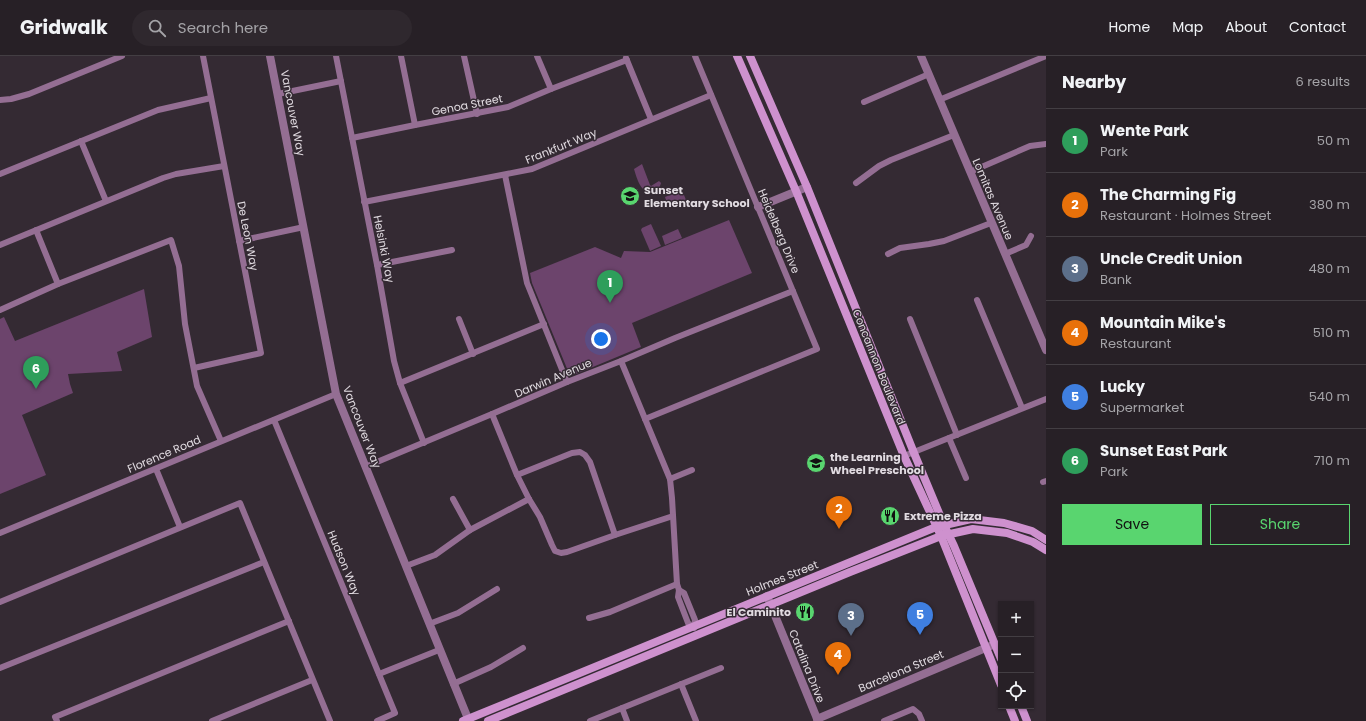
<!DOCTYPE html>
<meta charset="utf-8">
<style>
:root{--surface:#272026;--page:#2f282e;--text:#f1f3f6;--muted:#a4a3a7;--line:#433e43;--accent:#59d56f}
body{margin:0;font-family:Poppins,sans-serif;background:var(--page);color:var(--text)}
.controls{position:absolute;right:12px;bottom:12px;display:grid;overflow:hidden;border-radius:0px;box-shadow:0 1px 3px #0004}
.controls button{width:36px;height:36px;display:grid;place-items:center;padding:0;border:0;border-bottom:1px solid var(--line);background:var(--surface);color:var(--text);font:20px sans-serif}
.you{position:absolute;left:601px;top:283px;width:14px;height:14px;margin:-10px;border:3px solid #fff;border-radius:50%;background:#1a73e8;box-shadow:0 0 0 6px #1a73e833}
.badge{display:grid;place-items:center;width:26px;height:26px;border-radius:50%;background:var(--accent);color:#fff;font-size:13px;font-weight:700}
.pin{position:absolute;translate:-50% -33px;filter:drop-shadow(0 1px 2px #0008)}
.pin::after{content:'';position:absolute;top:21px;width:14px;height:12px;background:inherit;clip-path:polygon(0 0,100% 0,50% 100%)}
.list{margin:0;padding:0;list-style:none}
h2{display:flex;justify-content:space-between;align-items:center;height:52px;margin:0;padding:0 16px;font-size:17px}
h2 small{font-size:13px;font-weight:400;color:var(--muted)}
.list li{display:grid;grid-template-columns:26px 1fr auto;gap:12px;align-items:center;box-sizing:border-box;height:64px;padding:0 16px;border-top:1px solid var(--line)}
.list b{display:block;font-size:15px;white-space:nowrap}
.list p{margin:0;font-size:13px;white-space:nowrap;color:var(--muted)}
.list em{font-size:13px;font-style:normal;color:var(--muted)}
.actions{display:flex;gap:8px;padding:12px 16px}
.actions a{flex:1;padding:9px 0;border:1px solid var(--accent);border-radius:0px;text-align:center;font-size:14px;color:var(--accent)}
.actions .main{background:var(--accent);color:#111}
.icon{flex:none;width:22px;height:22px;fill:none;stroke:currentColor;stroke-width:2;stroke-linecap:round;stroke-linejoin:round}
.map{position:relative;flex:none;width:1046px;height:665px;overflow:hidden}
header{display:flex;align-items:center;gap:24px;box-sizing:border-box;height:56px;padding:0 20px;background:var(--surface);border-bottom:1px solid var(--line)}
header strong{font-size:19px}
nav{display:flex;gap:22px;margin-inline-start:auto;font-size:14px}
.search{width:280px;height:36px;background:var(--page);display:flex;align-items:center;gap:10px;box-sizing:border-box;padding:0 14px;border-radius:22px;color:var(--muted);font-size:15px}
main{display:flex}
aside{flex:1;background:var(--surface)}
.map>svg:first-child{display:block}
.green{fill:#6c446c}
.lines{fill:none;stroke-linecap:round;stroke-linejoin:round}
.minor{stroke:#946e93;stroke-width:6}
.tertiary{stroke:#946e93;stroke-width:8}
.secondary{stroke:#ce91ce;stroke-width:8}
.labels{text-anchor:middle;stroke-width:3;stroke-linejoin:round;paint-order:stroke}
.street-label{font-size:11px;fill:#e1dbe1;stroke:#342a33}
.poi-label{font-size:11px;font-weight:bold;fill:#e1dbe1;stroke:#342a33;text-anchor:start}
</style>
<header>
<strong>Gridwalk</strong>
<div class="search"><svg class="icon" aria-label="search" viewBox="0 0 24 24"><circle cx="10" cy="10" r="6"/><path d="M15 15l6 6"/></svg>Search here</div>
<nav><a>Home</a><a>Map</a><a>About</a><a>Contact</a></nav>
</header>
<main>
<div class="map">
<svg width="1046" height="665" viewBox="0 0 1046 665">
<rect width="100%" height="100%" fill="#342a33"/>
<g class="green">
<path d="M642,108L650,129L651,130L659,125L661,127L659,133C642,142 638,126 634,113Z"/>
<path d="M682,134L686,144L668,150L665,141Z"/>
<path d="M729,164L752,217L632,267L641,291L576,318H573L568,315L532,227L530,217L595,191L621,202L624,195L650,196Z"/>
<path d="M651,168L661,190L650,195L641,174L642,172Z"/>
<path d="M678,173L682,182L665,189L662,180Z"/>
<path d="M144,233L152,281L117,296L122,315L68,318L70,328L73,337L22,359L46,419L0,438V263L4,261L15,285Z"/>
</g>
<g class="lines">
<g class="minor">
<path d="M336,0L377,209L394,305L400,327L424,387"/>
<path d="M401,0L415,69"/>
<path d="M464,0L477,58"/>
<path d="M537,0L551,33"/>
<path d="M626,2L651,63"/>
<path d="M278,38L341,25"/>
<path d="M0,44L11,43L29,38L122,0"/>
<path d="M939,44L1046,0"/>
<path d="M864,46L929,18"/>
<path d="M352,82L415,69L508,51L551,33L627,4"/>
<path d="M81,85L106,145"/>
<path d="M970,116L1030,90L1046,88"/>
<path d="M0,118L158,54L211,42"/>
<path d="M505,119L527,227L567,326"/>
<path d="M856,127L879,110L891,104L954,79"/>
<path d="M364,146L532,113L711,39"/>
<path d="M36,174L58,228"/>
<path d="M239,185L304,171"/>
<path d="M0,189L163,122L176,118L224,110"/>
<path d="M888,198L900,192L929,188L944,185L991,167"/>
<path d="M1005,198L1026,189L1031,180"/>
<path d="M377,209L452,194"/>
<path d="M977,244L1022,352"/>
<path d="M0,254L58,228L171,184L179,210L185,268L197,330L221,385"/>
<path d="M459,263L473,298"/>
<path d="M910,263L957,379"/>
<path d="M621,305L670,423L672,442L677,528L679,534L678,541L688,567L694,572"/>
<path d="M194,312L261,297L203,0"/>
<path d="M400,327L544,268"/>
<path d="M492,358L517,419L529,443L540,461L552,489L555,495L561,497L567,496L615,479L673,460"/>
<path d="M645,363L817,293L695,0"/>
<path d="M274,364L395,657L377,665"/>
<path d="M949,382L966,422"/>
<path d="M904,400L1046,343"/>
<path d="M365,411L492,358L567,326L621,305L675,282L793,235"/>
<path d="M156,413L180,471"/>
<path d="M517,419L572,397L580,396L585,399L590,406L615,479"/>
<path d="M670,423L692,414"/>
<path d="M1043,426L1046,425"/>
<path d="M453,443L470,474"/>
<path d="M0,477L336,338"/>
<path d="M406,510L435,499L470,474L529,443"/>
<path d="M679,534L684,537L695,564L694,571"/>
<path d="M0,546L240,447L330,665"/>
<path d="M589,562L610,556L677,528"/>
<path d="M429,568L458,557L497,533"/>
<path d="M0,612L264,506"/>
<path d="M379,618L439,594"/>
<path d="M453,628L491,611L523,592"/>
<path d="M681,628L696,665"/>
<path d="M622,652L627,665"/>
<path d="M57,665L55,661L289,565"/>
<path d="M212,665L312,624"/>
<path d="M590,665L721,612"/>
<path d="M884,665L913,653L919,658L922,665"/>
</g>
<g class="tertiary">
<path d="M270,0L336,338L469,665"/>
<path d="M921,0L1046,294"/>
<path d="M758,151L807,131"/>
<path d="M767,540L818,665"/>
<path d="M817,663L995,588"/>
</g>
<g class="secondary">
<path d="M737,0L796,135L904,400L941,480L1001,629"/>
<path d="M750,0L807,131L914,397L944,469L954,490L1001,603"/>
<path d="M1009,650L1015,665"/>
<path d="M1021,650L1027,665"/>
<path d="M463,665L936,471L971,463L1004,467L1032,475L1046,484"/>
<path d="M488,665L850,516L941,480L973,473L1007,477L1033,486L1046,494"/>
</g>
</g>
<defs>
<g id="school-disc" transform="scale(1)"><circle r="9.5" fill="#59d56f" stroke="#342a33"/><path d="M0-5L7-2L0 1L-7-2ZM-4 1L0 2.5L4 1V4Q0 6-4 4Z" fill="#111"/></g>
<g id="restaurant-disc" transform="scale(1)"><circle r="9.5" fill="#59d56f" stroke="#342a33"/><path d="M-5-6h1v4h1v-4h1v4h1v-4h1v5L-1.5 .5V6h-2V.5L-5-1ZM5-6V6H3V1.5H1.5Q1.5-4 5-6Z" fill="#111"/></g>
</defs>
<g fill-rule="evenodd">
<use href="#school-disc" x="630" y="140"/>
<use href="#school-disc" x="816" y="407"/>
<use href="#restaurant-disc" x="890" y="460"/>
<use href="#restaurant-disc" x="805" y="556"/>
</g>
<g class="labels">
<g class="street-label">
<text transform="translate(467 49) rotate(-11)" y="4">Genoa Street</text>
<text transform="translate(293 57) rotate(79)" y="4">Vancouver Way</text>
<text transform="translate(561 90) rotate(-22)" y="4">Frankfurt Way</text>
<text transform="translate(993 143) rotate(67)" y="4">Lomitas Avenue</text>
<text transform="translate(779 175) rotate(67)" y="4">Heidelberg Drive</text>
<text transform="translate(248 180) rotate(79)" y="4">De Leon Way</text>
<text transform="translate(384 193) rotate(79)" y="4">Helsinki Way</text>
<text transform="translate(879 311) rotate(68)" y="4">Concannon Boulevard</text>
<text transform="translate(553 322) rotate(-23)" y="4">Darwin Avenue</text>
<text transform="translate(362 371) rotate(69)" y="4">Vancouver Way</text>
<text transform="translate(164 398) rotate(-23)" y="4">Florence Road</text>
<text transform="translate(344 507) rotate(68)" y="4">Hudson Way</text>
<text transform="translate(782 522) rotate(-22)" y="4">Holmes Street</text>
<text transform="translate(807 610) rotate(68)" y="4">Catalina Drive</text>
<text transform="translate(901 615) rotate(-23)" y="4">Barcelona Street</text>
</g>
<g class="poi-label">
<text x="644" y="138">Sunset<tspan x="644" dy="13">Elementary School</tspan></text>
<text x="830" y="405">the Learning<tspan x="830" dy="13">Wheel Preschool</tspan></text>
<text x="904" y="464">Extreme Pizza</text>
<text x="791" y="560" text-anchor="end">El Caminito</text>
</g>
</g>
</svg>
<div class="controls">
<button>+</button>
<button>−</button>
<button><svg class="icon" aria-label="locate" viewBox="0 0 24 24"><circle cx="12" cy="12" r="6"/><path d="M12 2v4M12 18v4M2 12h4M18 12h4"/></svg></button>
</div>
<div class="you"></div>
<div class="pin badge" style="left:610px;top:247px;background:#2e9e5b">1</div>
<div class="pin badge" style="left:839px;top:473px;background:#e8710a">2</div>
<div class="pin badge" style="left:851px;top:580px;background:#5c6f8a">3</div>
<div class="pin badge" style="left:838px;top:619px;background:#e8710a">4</div>
<div class="pin badge" style="left:920px;top:579px;background:#3f7fe0">5</div>
<div class="pin badge" style="left:36px;top:333px;background:#2e9e5b">6</div>
</div>
<aside>
<h2>Nearby<small>6 results</small></h2>
<ul class="list">
<li><span class="badge" style="background:#2e9e5b">1</span><div><b>Wente Park</b><p>Park</p></div><em>50 m</em></li>
<li><span class="badge" style="background:#e8710a">2</span><div><b>The Charming Fig</b><p>Restaurant · Holmes Street</p></div><em>380 m</em></li>
<li><span class="badge" style="background:#5c6f8a">3</span><div><b>Uncle Credit Union</b><p>Bank</p></div><em>480 m</em></li>
<li><span class="badge" style="background:#e8710a">4</span><div><b>Mountain Mike's</b><p>Restaurant</p></div><em>510 m</em></li>
<li><span class="badge" style="background:#3f7fe0">5</span><div><b>Lucky</b><p>Supermarket</p></div><em>540 m</em></li>
<li><span class="badge" style="background:#2e9e5b">6</span><div><b>Sunset East Park</b><p>Park</p></div><em>710 m</em></li>
</ul>
<div class="actions"><a class="main">Save</a><a>Share</a></div>
</aside>
</main>
